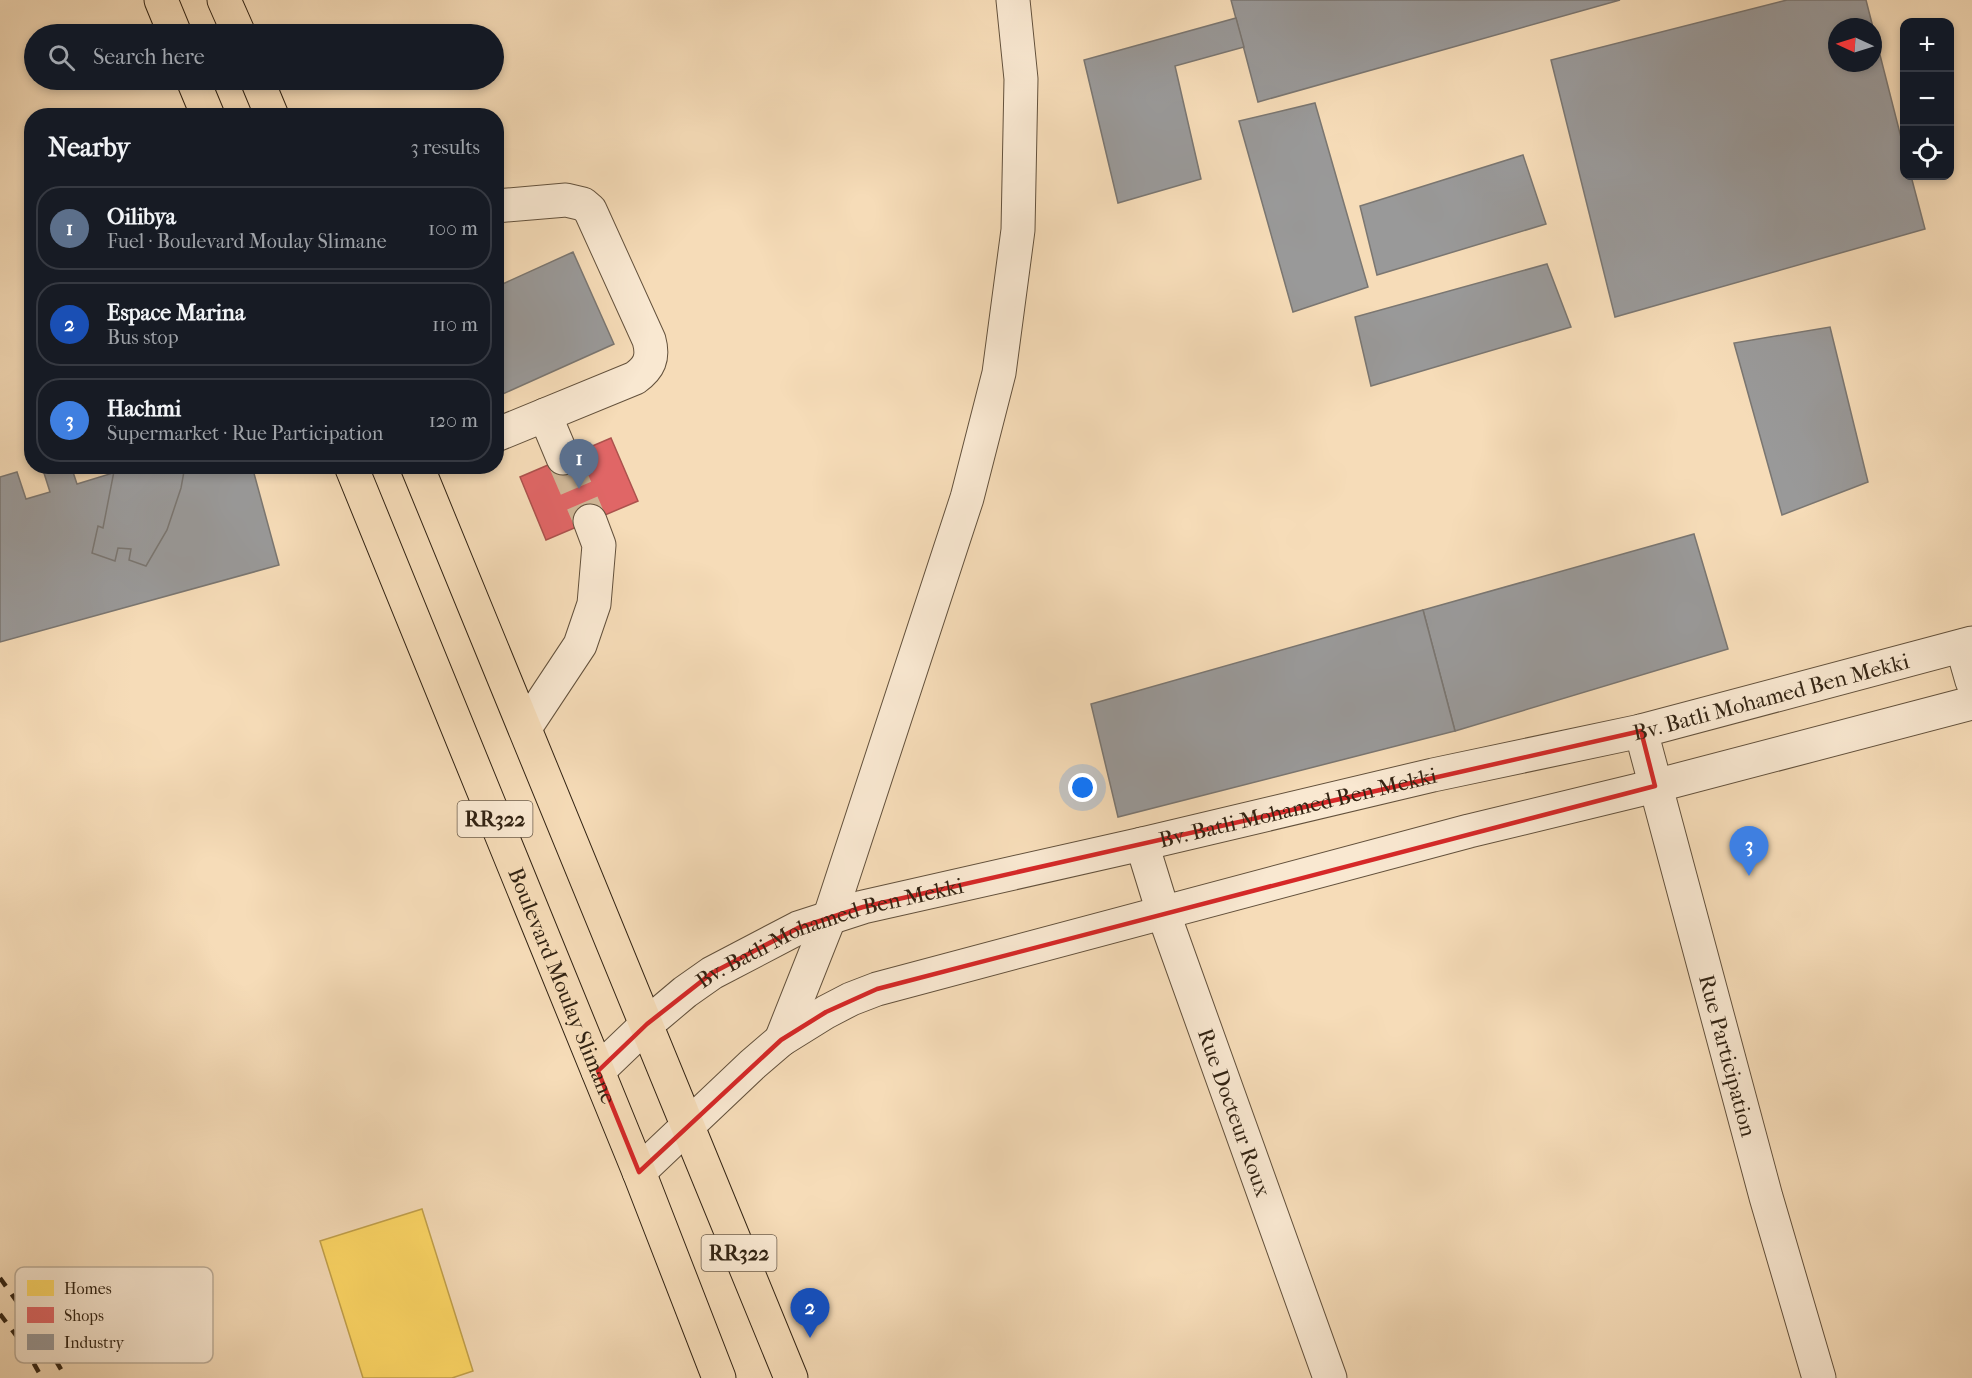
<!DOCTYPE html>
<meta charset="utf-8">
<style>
:root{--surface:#171b24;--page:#20242c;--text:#f1f3f6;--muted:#9ea1a6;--line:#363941;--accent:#c59692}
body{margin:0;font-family:"IM FELL French Canon",serif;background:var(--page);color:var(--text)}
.controls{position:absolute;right:18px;top:18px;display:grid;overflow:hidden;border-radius:12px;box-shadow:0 3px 9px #0003}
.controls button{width:54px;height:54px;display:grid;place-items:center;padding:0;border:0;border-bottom:2px solid var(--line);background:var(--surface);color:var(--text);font:30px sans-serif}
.compass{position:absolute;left:1828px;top:18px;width:54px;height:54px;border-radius:50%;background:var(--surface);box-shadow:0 3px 9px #0003;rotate:274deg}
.you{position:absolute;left:1083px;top:788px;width:21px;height:21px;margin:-15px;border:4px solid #fff;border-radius:50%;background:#1a73e8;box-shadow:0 0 0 9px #1a73e833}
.badge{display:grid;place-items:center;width:39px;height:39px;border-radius:50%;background:var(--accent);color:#fff;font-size:20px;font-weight:700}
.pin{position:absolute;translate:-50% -50px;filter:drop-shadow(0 2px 3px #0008)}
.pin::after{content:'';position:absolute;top:32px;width:21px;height:18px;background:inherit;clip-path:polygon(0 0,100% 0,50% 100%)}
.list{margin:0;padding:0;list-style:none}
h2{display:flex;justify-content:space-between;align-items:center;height:78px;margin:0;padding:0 24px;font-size:26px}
h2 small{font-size:20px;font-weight:400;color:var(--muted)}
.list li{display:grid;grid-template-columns:39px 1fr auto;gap:18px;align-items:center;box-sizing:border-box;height:84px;margin:0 12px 12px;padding:0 12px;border:2px solid var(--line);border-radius:24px}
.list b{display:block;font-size:22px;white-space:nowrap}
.list p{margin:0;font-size:20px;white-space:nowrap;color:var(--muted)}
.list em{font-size:20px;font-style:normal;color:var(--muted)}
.icon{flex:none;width:33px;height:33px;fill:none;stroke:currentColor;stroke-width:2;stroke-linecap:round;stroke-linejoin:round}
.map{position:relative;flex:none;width:1972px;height:1378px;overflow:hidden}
.search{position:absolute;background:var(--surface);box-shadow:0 3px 9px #0003;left:24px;top:24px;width:480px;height:66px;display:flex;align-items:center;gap:15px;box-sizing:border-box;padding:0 21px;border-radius:33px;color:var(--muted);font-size:22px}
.panel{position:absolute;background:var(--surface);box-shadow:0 3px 9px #0003;left:24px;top:108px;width:480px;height:366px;border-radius:24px}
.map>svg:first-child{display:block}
.homes{fill:#ffd966;stroke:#c2a24d;stroke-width:1.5}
.shops{fill:#e06666;stroke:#ac524d;stroke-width:1.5}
.industry{fill:#999;stroke:#7a7671;stroke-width:1.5;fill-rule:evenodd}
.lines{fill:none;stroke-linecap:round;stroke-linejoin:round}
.minor-tunnel{stroke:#cfb797;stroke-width:33;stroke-dasharray:33 16;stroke-linecap:butt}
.minor-casing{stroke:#63513c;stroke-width:35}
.major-casing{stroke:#322313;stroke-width:35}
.minor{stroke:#f9e8d1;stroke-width:33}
.major{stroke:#f6dcb8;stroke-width:33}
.rail{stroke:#322313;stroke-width:4.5;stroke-dasharray:10 10;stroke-linecap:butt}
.marked{fill:none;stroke:#d62828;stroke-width:4.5;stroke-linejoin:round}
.labels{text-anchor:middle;stroke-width:6;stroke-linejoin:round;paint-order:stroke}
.shield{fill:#f9e8d1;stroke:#6e5e4c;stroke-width:1.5}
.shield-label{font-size:21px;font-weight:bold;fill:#322313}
.street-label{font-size:22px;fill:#322313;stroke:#f9e8d1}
.key{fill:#f9e8d1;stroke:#bdad98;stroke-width:1.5}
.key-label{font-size:16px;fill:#322313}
</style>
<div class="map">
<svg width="1972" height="1378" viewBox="0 0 1972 1378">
<rect width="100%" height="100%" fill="#f6dcb8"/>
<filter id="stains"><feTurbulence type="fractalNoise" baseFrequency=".00333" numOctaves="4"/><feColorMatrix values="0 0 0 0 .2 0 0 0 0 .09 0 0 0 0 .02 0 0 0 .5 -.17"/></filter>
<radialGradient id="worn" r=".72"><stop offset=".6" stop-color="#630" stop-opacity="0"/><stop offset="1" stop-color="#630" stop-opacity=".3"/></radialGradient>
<path class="homes" d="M422,1209L473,1371L452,1378H363L320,1241Z"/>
<path class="shops" d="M611,438L638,501L546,540L520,477Z"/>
<g class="industry">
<path d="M1231,0H1620L1258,102Z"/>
<path d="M1787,0H1866L1904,149V176H1911L1925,229L1615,317L1551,60ZM1837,27H1873V63H1837Z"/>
<path d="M1236,18L1244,47L1175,66L1201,179L1118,203L1084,60Z"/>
<path d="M1315,103L1368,287L1293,312L1239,121Z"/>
<path d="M1523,155L1546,224L1377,275L1360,206Z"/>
<path d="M573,252L614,344L496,397V287Z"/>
<path d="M1547,264L1571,327L1371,386L1355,317Z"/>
<path d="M1830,327L1868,482L1782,515L1734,343Z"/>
<path d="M56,466H71L77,484L113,473L115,466H252L279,565L0,642V477L17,472L26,499L50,492L43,470Z"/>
<path d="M115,466H185L181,488L167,530L146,566L129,560L131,549L118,548L115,561L92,553L98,526L103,528Z"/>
<path d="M1694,534L1728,649L1455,731L1423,610Z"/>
<path d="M1423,610L1455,731L1118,817L1091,704Z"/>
</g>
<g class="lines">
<path class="minor-tunnel" d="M563,458L590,521"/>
<g class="minor-casing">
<g id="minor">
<path d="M496,206L566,200L583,204L590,210L649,340C654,358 649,368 635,378L496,435"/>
<path d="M545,415L563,458"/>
<path d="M1962,646L1972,681"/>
<path d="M525,728L580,645L594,604L599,545L590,521"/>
<path id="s1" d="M1641,731L1766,1197L1819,1378"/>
<path id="s2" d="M1142,844L1163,912L1330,1378"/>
<path d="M781,1040L829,919L967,498L999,373L1018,230L1021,79L1013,0"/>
<path id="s3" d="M598,1071L647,1024L685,992L712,973L798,928L863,907L1142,844L1433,775L1641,731L1972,643"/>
<path d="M639,1172L753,1064L781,1040L826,1012L851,999L877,989L1469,831L1655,786L1972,703"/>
</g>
</g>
<g class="major-casing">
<g id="major">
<path d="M161,0L175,34"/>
<path d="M224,0L239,34"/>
<path d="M193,80L208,116"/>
<path d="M257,80L272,116"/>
<path id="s4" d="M351,466L639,1172L719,1378"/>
<path d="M417,466L791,1378"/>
</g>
</g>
<use href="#minor" class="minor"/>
<use href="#major" class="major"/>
<g class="rail">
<path d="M0,1278L41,1335L66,1378"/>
<path d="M0,1314L24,1346L42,1378"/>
</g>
</g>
<path class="marked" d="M1641,731L1655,786L877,989L826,1012L781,1040L639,1172L598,1071L647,1024L712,973L798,928L863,907Z"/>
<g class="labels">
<g class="shield">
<rect x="457.5" y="801" width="75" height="36" rx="4.5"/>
<rect x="701.5" y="1235" width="75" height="36" rx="4.5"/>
</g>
<g class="shield-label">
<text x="495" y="826">RR322</text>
<text x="739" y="1260">RR322</text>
</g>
<g class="street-label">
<text dy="8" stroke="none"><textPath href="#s3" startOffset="1248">Bv. Batli Mohamed Ben Mekki</textPath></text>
<text dy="8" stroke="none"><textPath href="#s3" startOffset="762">Bv. Batli Mohamed Ben Mekki</textPath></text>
<text dy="8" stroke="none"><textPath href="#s3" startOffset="276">Bv. Batli Mohamed Ben Mekki</textPath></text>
<text dy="8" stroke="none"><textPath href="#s4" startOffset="561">Boulevard Moulay Slimane</textPath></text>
<text dy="8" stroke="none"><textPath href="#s1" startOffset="336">Rue Participation</textPath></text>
<text dy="8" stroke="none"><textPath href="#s2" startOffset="284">Rue Docteur Roux</textPath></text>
</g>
</g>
<rect x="15" y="1267" width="198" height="96" rx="9" class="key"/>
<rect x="27" y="1280" width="27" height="16" fill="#ffd966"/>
<rect x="27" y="1307" width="27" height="16" fill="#e06666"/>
<rect x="27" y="1334" width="27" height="16" fill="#999"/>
<g class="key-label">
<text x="64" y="1294">Homes</text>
<text x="64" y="1321">Shops</text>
<text x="64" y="1348">Industry</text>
</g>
<rect width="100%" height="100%" filter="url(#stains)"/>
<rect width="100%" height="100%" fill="url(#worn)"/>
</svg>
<div class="controls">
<button>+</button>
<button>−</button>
<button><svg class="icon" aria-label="locate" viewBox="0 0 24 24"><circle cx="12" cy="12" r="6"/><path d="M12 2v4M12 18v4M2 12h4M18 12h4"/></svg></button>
</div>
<svg class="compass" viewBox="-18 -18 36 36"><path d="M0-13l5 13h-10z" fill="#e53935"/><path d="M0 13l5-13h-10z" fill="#9ea1a6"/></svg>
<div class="you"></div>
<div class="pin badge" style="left:579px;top:489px;background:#5c6f8a">1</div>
<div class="pin badge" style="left:810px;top:1338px;background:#1a4fb4">2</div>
<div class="pin badge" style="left:1749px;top:876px;background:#3f7fe0">3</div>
<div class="search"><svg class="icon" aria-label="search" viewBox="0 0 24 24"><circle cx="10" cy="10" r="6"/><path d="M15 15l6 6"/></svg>Search here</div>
<section class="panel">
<h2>Nearby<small>3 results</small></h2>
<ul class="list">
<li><span class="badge" style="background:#5c6f8a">1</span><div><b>Oilibya</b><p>Fuel · Boulevard Moulay Slimane</p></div><em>100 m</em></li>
<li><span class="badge" style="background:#1a4fb4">2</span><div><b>Espace Marina</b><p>Bus stop</p></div><em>110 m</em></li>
<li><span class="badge" style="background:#3f7fe0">3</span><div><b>Hachmi</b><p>Supermarket · Rue Participation</p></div><em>120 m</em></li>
</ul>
</section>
</div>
